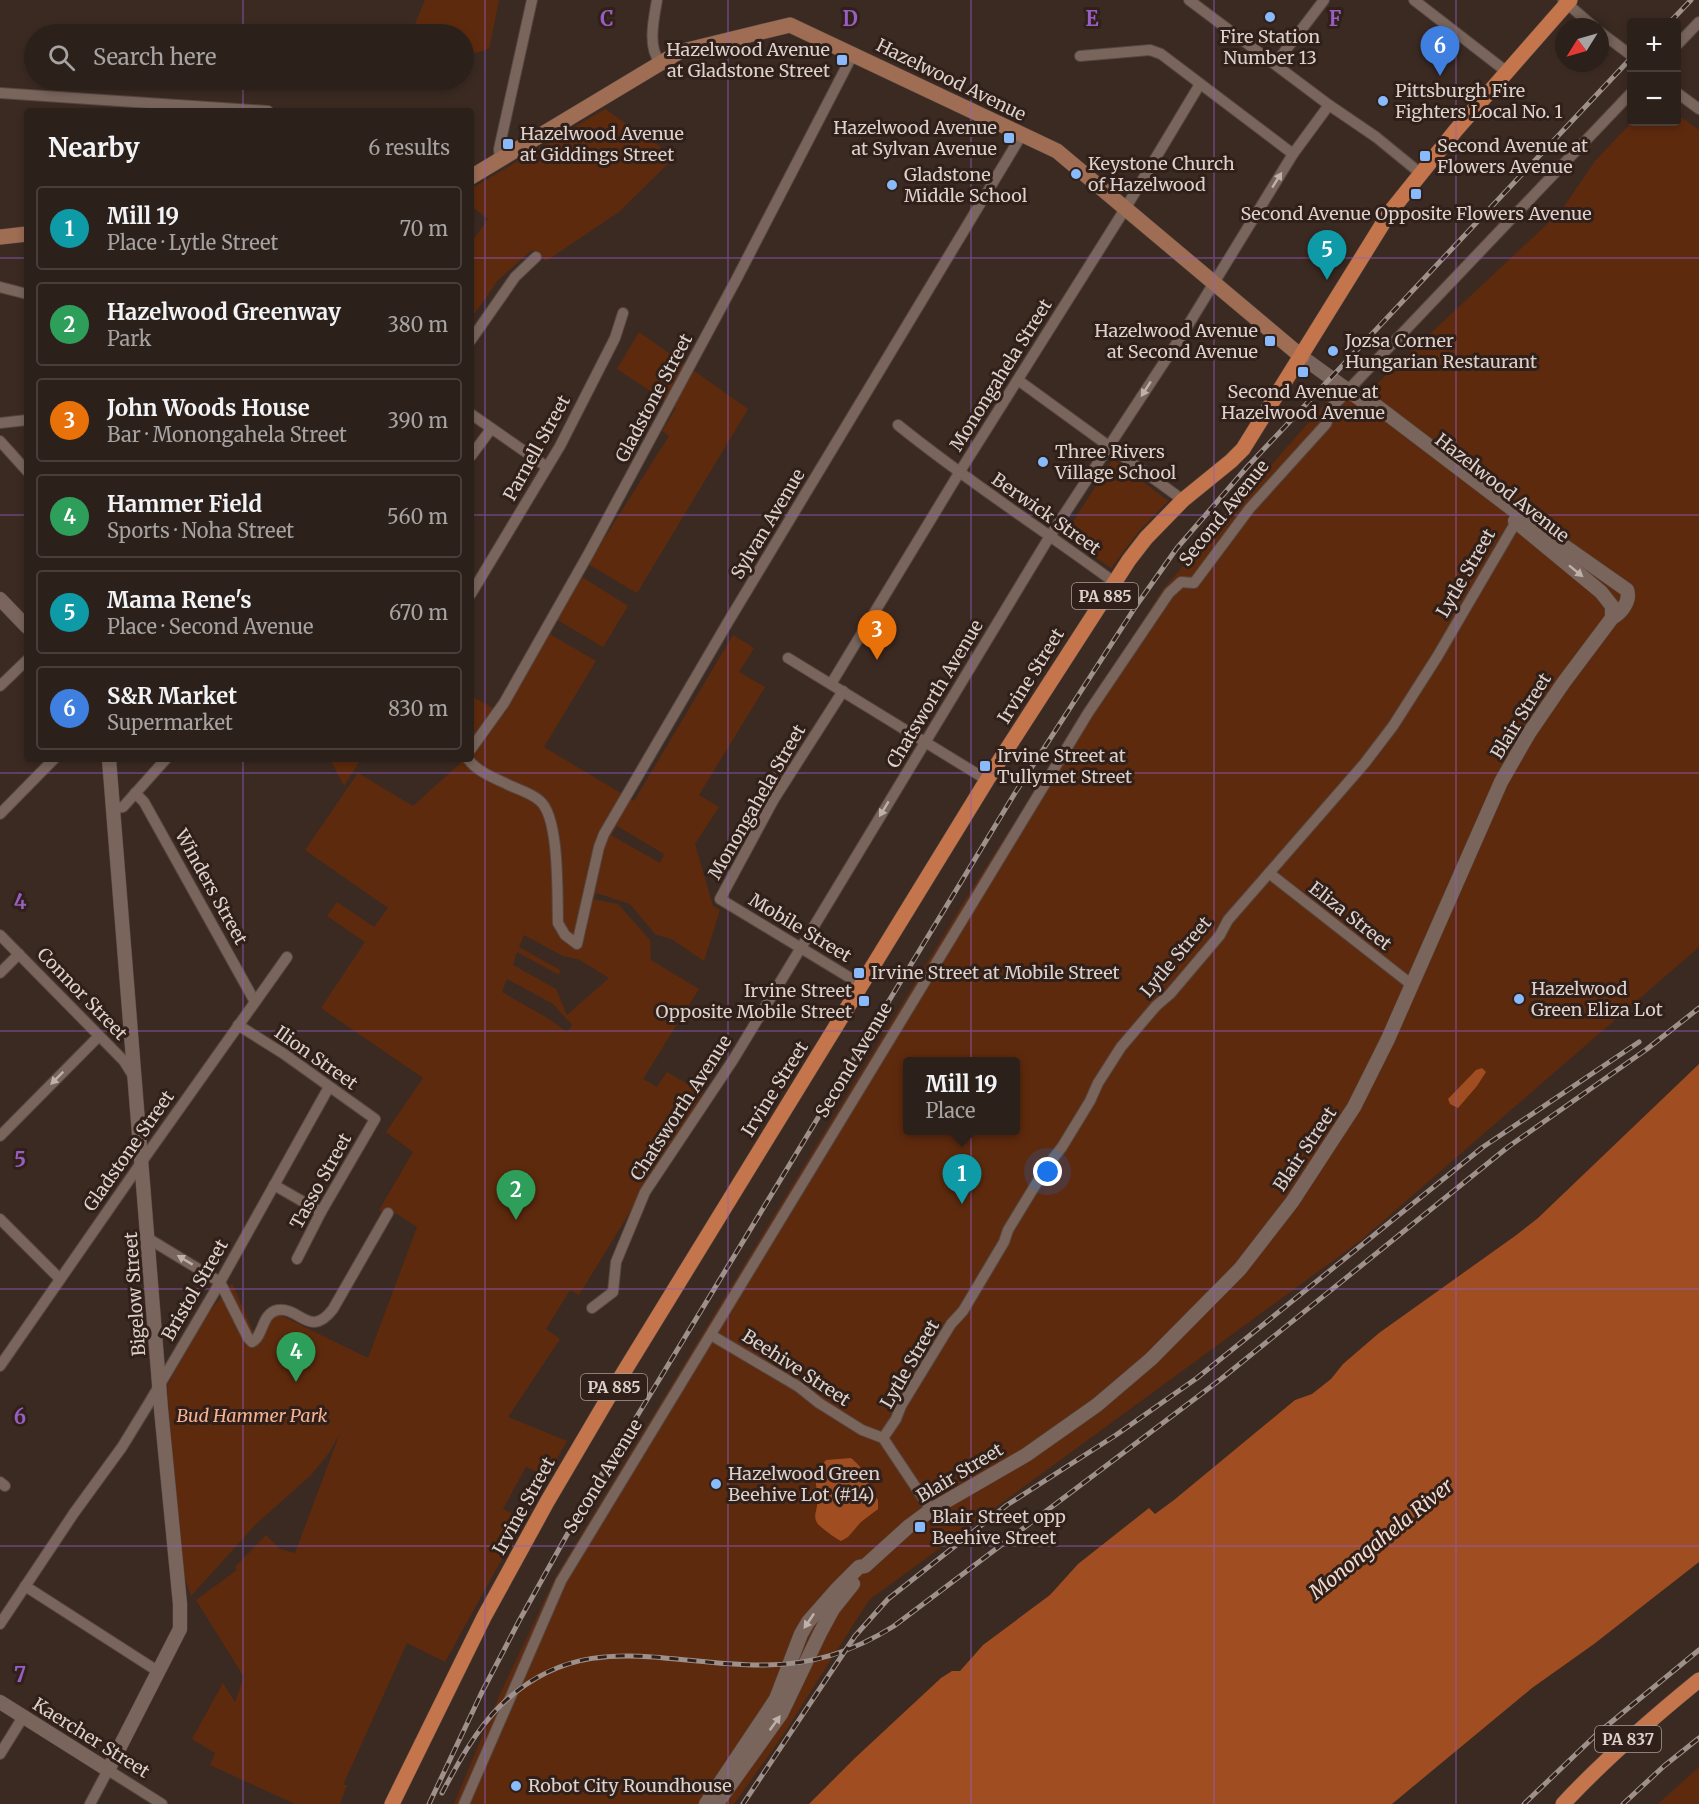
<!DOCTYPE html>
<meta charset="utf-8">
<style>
:root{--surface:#2c201a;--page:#382d27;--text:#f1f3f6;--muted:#a6a3a2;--line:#483e39;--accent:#8bbbb9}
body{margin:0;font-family:Merriweather,serif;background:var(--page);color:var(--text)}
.controls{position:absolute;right:18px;top:18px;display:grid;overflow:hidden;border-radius:6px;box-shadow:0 3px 9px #0003}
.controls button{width:54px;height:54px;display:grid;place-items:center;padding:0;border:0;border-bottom:2px solid var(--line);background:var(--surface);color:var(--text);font:30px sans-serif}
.compass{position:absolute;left:1555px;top:18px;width:54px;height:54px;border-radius:50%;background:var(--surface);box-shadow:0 3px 9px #0003;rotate:233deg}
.you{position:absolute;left:1048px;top:1172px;width:21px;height:21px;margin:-15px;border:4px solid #fff;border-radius:50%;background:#1a73e8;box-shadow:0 0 0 9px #1a73e833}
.badge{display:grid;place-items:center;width:39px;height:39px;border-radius:50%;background:var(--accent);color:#fff;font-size:20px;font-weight:700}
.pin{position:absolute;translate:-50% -50px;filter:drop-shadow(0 2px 3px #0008)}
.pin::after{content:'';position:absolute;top:32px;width:21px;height:18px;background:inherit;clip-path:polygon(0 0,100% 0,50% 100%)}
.popup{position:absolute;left:903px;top:1057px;width:117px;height:78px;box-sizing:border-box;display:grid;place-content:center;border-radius:6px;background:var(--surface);filter:drop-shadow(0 2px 4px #0005);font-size:20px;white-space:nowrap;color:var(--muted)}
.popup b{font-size:22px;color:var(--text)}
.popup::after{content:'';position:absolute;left:50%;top:100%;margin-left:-12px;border:12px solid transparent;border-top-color:var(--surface)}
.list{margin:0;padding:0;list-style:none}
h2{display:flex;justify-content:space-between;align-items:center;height:78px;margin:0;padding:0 24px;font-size:26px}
h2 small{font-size:20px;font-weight:400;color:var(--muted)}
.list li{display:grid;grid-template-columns:39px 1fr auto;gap:18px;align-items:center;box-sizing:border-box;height:84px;margin:0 12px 12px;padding:0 12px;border:2px solid var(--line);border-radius:6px}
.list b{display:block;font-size:22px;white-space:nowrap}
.list p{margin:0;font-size:20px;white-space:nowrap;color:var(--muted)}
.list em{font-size:20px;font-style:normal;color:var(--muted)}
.icon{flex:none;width:33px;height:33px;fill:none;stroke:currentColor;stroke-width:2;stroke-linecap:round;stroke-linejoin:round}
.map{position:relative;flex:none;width:1699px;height:1804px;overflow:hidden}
.search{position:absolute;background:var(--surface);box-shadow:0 3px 9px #0003;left:24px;top:24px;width:450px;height:66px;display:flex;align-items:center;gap:15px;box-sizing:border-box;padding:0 21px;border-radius:33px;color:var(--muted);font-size:22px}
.panel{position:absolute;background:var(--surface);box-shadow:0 3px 9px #0003;left:24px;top:108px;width:450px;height:654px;border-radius:6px}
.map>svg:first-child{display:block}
.green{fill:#5e2a0d;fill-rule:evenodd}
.water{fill:#9f4d21}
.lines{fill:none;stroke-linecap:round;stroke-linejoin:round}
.minor-casing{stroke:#554741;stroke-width:12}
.tertiary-casing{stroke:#554741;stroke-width:15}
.secondary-casing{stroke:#554741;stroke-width:16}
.primary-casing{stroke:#554741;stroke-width:16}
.minor{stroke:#79655c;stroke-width:10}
.tertiary{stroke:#79655c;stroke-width:14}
.secondary{stroke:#9e6d54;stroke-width:15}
.primary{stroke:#c4754c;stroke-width:15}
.rail-casing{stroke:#9e918b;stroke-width:5}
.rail{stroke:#302019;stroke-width:3;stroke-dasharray:9;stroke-linecap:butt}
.oneway{fill:#beb1aa}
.grid{fill:none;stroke:#985ec3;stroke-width:1.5;stroke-opacity:0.55}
.poi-dot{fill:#89bafc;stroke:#302019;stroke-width:2}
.labels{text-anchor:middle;stroke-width:6;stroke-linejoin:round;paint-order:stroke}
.shield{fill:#302019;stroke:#a89c96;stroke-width:1.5}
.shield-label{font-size:16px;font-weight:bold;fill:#dcd1cc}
.poi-label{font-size:18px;fill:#dcd1cc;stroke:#302019;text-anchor:start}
.street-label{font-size:18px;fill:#dcd1cc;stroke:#302019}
.park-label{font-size:18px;font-style:italic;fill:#f7b393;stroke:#302019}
.water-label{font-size:20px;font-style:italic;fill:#f2dacf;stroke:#302019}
.grid-label{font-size:20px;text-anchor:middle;font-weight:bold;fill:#985ec3;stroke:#302019;stroke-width:6;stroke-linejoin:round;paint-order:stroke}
</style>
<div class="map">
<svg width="1699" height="1804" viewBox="0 0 1699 1804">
<rect width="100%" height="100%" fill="#3b2a22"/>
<g class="green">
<path d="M425,0H499L489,49L464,56V34H411Z"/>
<path d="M605,109L675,157L619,212L546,261L532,250L498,280L471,319V243L488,219L471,206V189Z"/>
<path d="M1677,114L1699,130V947L1360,1241L869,1600L783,1735L734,1804H454L500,1694L556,1576L963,903L1163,589L1330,398L1368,392L1561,211L1595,161L1632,122H1676ZM908,1062H1016V1130H908Z"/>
<path d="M639,332L748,409L637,593L588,564L669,436L662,431L676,408L617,369Z"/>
<path d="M1113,459L1168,501L1139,531L1111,568L1064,536Z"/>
<path d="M582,577L628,606L603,647L556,619Z"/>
<path d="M548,633L596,661L544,747L634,801L733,635L754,648L739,672L765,687L699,795L719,807L695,844L713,906L720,910L704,961L673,940L655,934L630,904L596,893L593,899L618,904L650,940L651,960L699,989L643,1079L657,1087L667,1072L703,1093L579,1295L570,1290L546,1329L560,1339L508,1417L567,1441L547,1476L526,1467L503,1509L524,1519L445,1662L407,1643L343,1785H347L340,1804H295L210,1765L215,1753L192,1739L223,1683L235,1702L244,1677L196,1600L237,1570L235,1567L266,1535L280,1549L295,1553L340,1433L329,1453L311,1475L256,1524L191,1596L182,1570L167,1386L201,1323L232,1283L253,1331L268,1309L368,1358L417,1227L397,1214L379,1210L413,1152L386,1132L423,1078L321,1008L365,942L327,916L337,902L374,927L388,908L305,850L358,773L413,806L465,759H471V696L504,714ZM617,826L664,854L660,863L611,835ZM524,935L563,956L578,959L609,978L567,1015L556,989L513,965L517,952L559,975L560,970L519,947ZM507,979L553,1004L572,1025L567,1032L549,1019L502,992Z"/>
<path d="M330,759H361L344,786Z"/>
<path d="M1699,1767V1804H1658Z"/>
</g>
<g class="water">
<path d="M1699,1064V1562L1594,1644L1532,1688L1392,1804H809L855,1758L941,1678L952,1671H960L983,1645L1050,1595L1078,1564L1149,1508L1155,1514L1174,1500L1295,1400L1312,1394L1331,1379L1343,1364L1379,1333L1515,1236L1538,1218Z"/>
<path d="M1482,1068L1486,1072L1477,1086L1458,1108L1450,1104L1448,1099L1476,1070Z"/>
<path d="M851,1458C860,1465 870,1478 870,1490L878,1500V1509L861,1522L848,1537L841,1541C838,1540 820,1527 818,1524C813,1518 816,1512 817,1506C820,1486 808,1480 826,1460Z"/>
</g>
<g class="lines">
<g class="minor-casing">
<g id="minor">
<path d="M657,0C654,18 647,47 660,62"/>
<path d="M1189,0L1329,105L1376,137L1420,173"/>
<path d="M1414,0L1507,72"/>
<path d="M1563,0L1594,27"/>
<path d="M1600,32L1632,56"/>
<path d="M1676,46L1699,22"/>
<path d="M1080,56L1150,50L1161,54L1293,154"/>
<path d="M1275,64L1324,0"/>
<path d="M1676,92L1699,109"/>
<path d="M0,93L268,111"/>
<path d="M500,159L499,149L532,0"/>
<path d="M0,287L27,294"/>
<path d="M471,340L515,277L536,257"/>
<path d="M1018,380L1183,500"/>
<path d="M471,414L547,467"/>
<path d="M0,423L27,420"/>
<path d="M898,425C967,481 1042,529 1114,582"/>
<path d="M0,441L27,471"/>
<path d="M471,456L491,429"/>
<path d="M471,594L560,446L615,338L623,313"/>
<path d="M788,658L987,780"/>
<path d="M831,684L959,473L1125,209L1200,84"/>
<path d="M0,686L27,660"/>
<path d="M843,691L774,799L720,899L862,985"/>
<path d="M471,749L504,703L589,553L736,280L853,54"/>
<path d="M468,759C477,772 497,779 511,786C520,790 533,794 540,801C560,818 557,896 558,923L565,935L577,944L599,847L604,834L728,622L1021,136"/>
<path d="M135,793L144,802L254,1000"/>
<path d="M114,808L123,807L166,759"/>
<path d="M0,814L54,759"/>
<path d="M1269,873L1412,985"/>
<path d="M0,935L124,1061L134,1077"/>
<path d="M0,973L19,954"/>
<path d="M238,1025L284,1054L375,1119L321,1212L297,1259"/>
<path d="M0,1136L98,1037"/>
<path d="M274,1185L321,1212"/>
<path d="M0,1219L60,1279"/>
<path d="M149,1239L220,1282"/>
<path d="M220,1282L248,1338L252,1342C264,1336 261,1313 278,1310C300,1307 310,1339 333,1309L388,1213"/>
<path d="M592,1308L613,1292L616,1262L645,1192L733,1060L1050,536L1182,335L1293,154L1329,105"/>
<path d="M711,1335L799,1387L819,1403L862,1430L883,1438L931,1510"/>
<path d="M0,1366L143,1160L287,957"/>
<path d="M883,1438L896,1419L901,1406L951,1324L963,1311L1004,1242L1008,1230L1047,1166L1062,1147L1090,1101L1098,1083L1121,1047L1156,1006L1170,994L1220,935L1228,920L1364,764L1393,726L1437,657L1520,515"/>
<path d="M0,1482L5,1486"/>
<path d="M25,1586L159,1672"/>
<path d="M0,1624L74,1513L122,1447L149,1403L215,1291L329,1087"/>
<path d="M0,1754L23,1717"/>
<path d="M90,1804L108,1770L162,1804"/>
<path d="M464,1804L561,1581L1088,713L1169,593L1181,582L1194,583L1250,508L1326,424L1333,406L1632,92"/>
</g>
</g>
<g class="tertiary-casing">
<g id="tertiary">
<path d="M1302,357L1364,402L1370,412"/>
<path d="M1515,521L1601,592L1612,606V618"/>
<path d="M0,599L27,627"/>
<path d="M0,1702L108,1770L180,1629V1604L161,1409L109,759"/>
<path d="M718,1802L781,1714L820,1633L833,1609L853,1584"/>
<path d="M706,1804L776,1699L801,1634L808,1622L838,1588L859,1567L865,1566L908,1527L931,1510L1026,1455L1097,1405L1151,1359L1240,1269L1292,1202L1354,1107L1388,1039L1501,782L1529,733L1564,682L1612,618C1621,613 1631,601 1627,590L1520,515L1374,404H1366"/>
</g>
</g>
<g class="secondary-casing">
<g id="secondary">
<path d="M471,177L679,52L790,25L1057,151L1302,357"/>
<path d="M0,237L27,234"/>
</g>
</g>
<g class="primary-casing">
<g id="primary">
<path d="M392,1804L484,1617L547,1502L614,1388L987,780L1129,560L1146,538L1183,500L1231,461L1243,449L1390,212L1456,130L1570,0"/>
<path d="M1563,1804C1605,1759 1651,1719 1699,1680"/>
</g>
</g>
<use href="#minor" class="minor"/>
<use href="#tertiary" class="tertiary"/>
<use href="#secondary" class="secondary"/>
<use href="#primary" class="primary"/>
<g class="rail-casing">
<g id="rail">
<path d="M1670,22L1691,0"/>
<path d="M442,1793C458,1763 476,1730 500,1706C581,1627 663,1665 760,1665C809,1666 853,1652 894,1626L1221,1379L1508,1147L1647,1049L1699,1008"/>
<path d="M429,1804L481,1694L519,1621L588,1497L1015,793L1136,606L1177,548L1248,466L1632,57"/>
<path d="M743,1804L855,1636L888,1599L1007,1505L1116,1435L1197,1378L1483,1147L1639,1042"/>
<path d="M1524,1804L1598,1733L1699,1650"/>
<path d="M1623,1804L1664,1766L1699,1738"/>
</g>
</g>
<use href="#rail" class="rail"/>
</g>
<defs><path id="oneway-solid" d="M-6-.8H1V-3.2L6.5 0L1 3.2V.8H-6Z" transform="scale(1.5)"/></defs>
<g class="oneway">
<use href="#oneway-solid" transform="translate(1277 180) rotate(-58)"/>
<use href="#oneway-solid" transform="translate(1146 389) rotate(123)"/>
<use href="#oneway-solid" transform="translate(1576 571) rotate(39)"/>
<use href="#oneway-solid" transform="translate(884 809) rotate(121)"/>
<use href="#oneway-solid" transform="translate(57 1078) rotate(135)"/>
<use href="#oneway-solid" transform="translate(185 1260) rotate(-149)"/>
<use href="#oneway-solid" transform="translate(809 1621) rotate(124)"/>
<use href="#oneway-solid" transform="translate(775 1723) rotate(-54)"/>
</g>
<path class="grid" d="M243,0V34M485,0V1804M728,0V1804M971,0V1804M1214,0V1804M1456,0V1804M243,80V111M0,258H27M471,258H1699M0,515H27M471,515H1699M243,759V1804M0,773H1699M0,1031H1699M0,1289H1699M0,1546H1699"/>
<g class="poi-dot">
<circle cx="1270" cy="17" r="6"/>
<rect x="836" y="54" width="12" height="12" rx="3"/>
<circle cx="1383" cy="101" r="6"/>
<rect x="1003" y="132" width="12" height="12" rx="3"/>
<rect x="502" y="138" width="12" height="12" rx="3"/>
<rect x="1419" y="150" width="12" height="12" rx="3"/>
<circle cx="1076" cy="174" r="6"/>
<circle cx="892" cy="185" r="6"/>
<rect x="1410" y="188" width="12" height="12" rx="3"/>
<rect x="1264" y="335" width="12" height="12" rx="3"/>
<circle cx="1333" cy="351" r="6"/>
<rect x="1297" y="366" width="12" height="12" rx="3"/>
<circle cx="1043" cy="462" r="6"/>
<rect x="979" y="760" width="12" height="12" rx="3"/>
<rect x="853" y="967" width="12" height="12" rx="3"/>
<circle cx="1519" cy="999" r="6"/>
<rect x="858" y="995" width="12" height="12" rx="3"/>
<circle cx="716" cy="1484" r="6"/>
<rect x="914" y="1521" width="12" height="12" rx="3"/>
<circle cx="516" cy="1786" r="6"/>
</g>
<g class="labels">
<g class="shield">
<rect x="1072" y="583" width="66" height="26" rx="4.5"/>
<rect x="581" y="1374" width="66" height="26" rx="4.5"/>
<rect x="1595" y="1726" width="66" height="26" rx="4.5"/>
</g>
<g class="shield-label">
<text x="1105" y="602">PA 885</text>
<text x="614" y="1393">PA 885</text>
<text x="1628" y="1745">PA 837</text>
</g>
<g class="poi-label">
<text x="1270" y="43" text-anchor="middle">Fire Station<tspan x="1270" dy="21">Number 13</tspan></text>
<text x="830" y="56" text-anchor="end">Hazelwood Avenue<tspan x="830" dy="21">at Gladstone Street</tspan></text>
<text x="1395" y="97">Pittsburgh Fire<tspan x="1395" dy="21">Fighters Local No. 1</tspan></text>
<text x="997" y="134" text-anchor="end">Hazelwood Avenue<tspan x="997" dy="21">at Sylvan Avenue</tspan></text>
<text x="520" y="140">Hazelwood Avenue<tspan x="520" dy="21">at Giddings Street</tspan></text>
<text x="1437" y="152">Second Avenue at<tspan x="1437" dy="21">Flowers Avenue</tspan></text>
<text x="1088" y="170">Keystone Church<tspan x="1088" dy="21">of Hazelwood</tspan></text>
<text x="904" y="181">Gladstone<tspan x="904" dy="21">Middle School</tspan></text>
<text x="1416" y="220" text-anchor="middle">Second Avenue Opposite Flowers Avenue</text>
<text x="1258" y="337" text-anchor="end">Hazelwood Avenue<tspan x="1258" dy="21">at Second Avenue</tspan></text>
<text x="1345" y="347">Jozsa Corner<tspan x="1345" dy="21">Hungarian Restaurant</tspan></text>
<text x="1303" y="398" text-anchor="middle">Second Avenue at<tspan x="1303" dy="21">Hazelwood Avenue</tspan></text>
<text x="1055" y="458">Three Rivers<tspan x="1055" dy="21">Village School</tspan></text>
<text x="997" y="762">Irvine Street at<tspan x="997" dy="21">Tullymet Street</tspan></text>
<text x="871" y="979">Irvine Street at Mobile Street</text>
<text x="1531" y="995">Hazelwood<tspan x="1531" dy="21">Green Eliza Lot</tspan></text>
<text x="852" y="997" text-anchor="end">Irvine Street<tspan x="852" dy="21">Opposite Mobile Street</tspan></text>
<text x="728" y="1480">Hazelwood Green<tspan x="728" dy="21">Beehive Lot (#14)</tspan></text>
<text x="932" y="1523">Blair Street opp<tspan x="932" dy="21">Beehive Street</tspan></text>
<text x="528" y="1792">Robot City Roundhouse</text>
</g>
<g class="street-label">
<text transform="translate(951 80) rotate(26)" y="6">Hazelwood Avenue</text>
<text transform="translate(1001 375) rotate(-58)" y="6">Monongahela Street</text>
<text transform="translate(654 398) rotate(-62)" y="6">Gladstone Street</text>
<text transform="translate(537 448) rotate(-61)" y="6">Parnell Street</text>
<text transform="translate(1502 488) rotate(38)" y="6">Hazelwood Avenue</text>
<text transform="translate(1224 513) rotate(-51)" y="6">Second Avenue</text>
<text transform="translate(1046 514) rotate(35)" y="6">Berwick Street</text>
<text transform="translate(768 524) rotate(-59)" y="6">Sylvan Avenue</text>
<text transform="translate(1466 573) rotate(-60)" y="6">Lytle Street</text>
<text transform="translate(1031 676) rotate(-58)" y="6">Irvine Street</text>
<text transform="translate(935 694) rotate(-59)" y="6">Chatsworth Avenue</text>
<text transform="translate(1521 716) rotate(-58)" y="6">Blair Street</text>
<text transform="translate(757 802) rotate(-60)" y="6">Monongahela Street</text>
<text transform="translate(211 887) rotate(61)" y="6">Winders Street</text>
<text transform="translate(1350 916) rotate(38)" y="6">Eliza Street</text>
<text transform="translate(800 928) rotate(31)" y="6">Mobile Street</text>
<text transform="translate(1176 957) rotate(-50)" y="6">Lytle Street</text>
<text transform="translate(82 994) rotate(46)" y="6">Connor Street</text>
<text transform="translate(316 1058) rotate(35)" y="6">Ilion Street</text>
<text transform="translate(854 1060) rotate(-59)" y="6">Second Avenue</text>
<text transform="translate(775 1089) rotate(-58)" y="6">Irvine Street</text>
<text transform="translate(681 1108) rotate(-57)" y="6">Chatsworth Avenue</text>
<text transform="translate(1305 1149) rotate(-56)" y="6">Blair Street</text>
<text transform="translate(129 1151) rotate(-55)" y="6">Gladstone Street</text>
<text transform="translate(321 1181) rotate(-61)" y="6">Tasso Street</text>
<text transform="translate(195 1290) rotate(-60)" y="6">Bristol Street</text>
<text transform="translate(135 1294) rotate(-94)" y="6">Bigelow Street</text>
<text transform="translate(910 1364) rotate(-60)" y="6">Lytle Street</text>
<text transform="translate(796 1368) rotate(33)" y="6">Beehive Street</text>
<text transform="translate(960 1473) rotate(-31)" y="6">Blair Street</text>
<text transform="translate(603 1476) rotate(-58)" y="6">Second Avenue</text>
<text transform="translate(524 1506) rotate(-61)" y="6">Irvine Street</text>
<text transform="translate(91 1738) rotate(32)" y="6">Kaercher Street</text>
</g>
<g class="park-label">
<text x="252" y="1422">Bud Hammer Park</text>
</g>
<g class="water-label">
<text transform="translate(1381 1539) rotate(-39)" y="7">Monongahela River</text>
</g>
</g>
<g class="grid-label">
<text x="607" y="26">C</text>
<text x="850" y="26">D</text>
<text x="1092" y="26">E</text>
<text x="1335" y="26">F</text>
<text x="20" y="909">4</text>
<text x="20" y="1167">5</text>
<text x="20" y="1424">6</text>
<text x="20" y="1682">7</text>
</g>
</svg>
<div class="controls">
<button>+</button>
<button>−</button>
</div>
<svg class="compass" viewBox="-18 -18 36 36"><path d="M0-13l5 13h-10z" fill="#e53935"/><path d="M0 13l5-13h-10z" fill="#a6a3a2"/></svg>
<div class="you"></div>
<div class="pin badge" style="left:962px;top:1204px;background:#0f9aa8">1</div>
<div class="popup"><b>Mill 19</b>Place</div>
<div class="pin badge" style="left:516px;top:1220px;background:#2e9e5b">2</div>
<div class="pin badge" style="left:877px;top:660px;background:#e8710a">3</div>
<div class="pin badge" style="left:296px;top:1382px;background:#2e9e5b">4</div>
<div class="pin badge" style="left:1327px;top:280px;background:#0f9aa8">5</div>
<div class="pin badge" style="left:1440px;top:76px;background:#3f7fe0">6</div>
<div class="search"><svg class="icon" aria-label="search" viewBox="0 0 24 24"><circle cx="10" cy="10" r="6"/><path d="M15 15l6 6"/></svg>Search here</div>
<section class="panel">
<h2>Nearby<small>6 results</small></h2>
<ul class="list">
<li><span class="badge" style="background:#0f9aa8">1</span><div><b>Mill 19</b><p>Place · Lytle Street</p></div><em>70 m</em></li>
<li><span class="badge" style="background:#2e9e5b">2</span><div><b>Hazelwood Greenway</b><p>Park</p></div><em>380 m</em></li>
<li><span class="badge" style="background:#e8710a">3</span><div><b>John Woods House</b><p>Bar · Monongahela Street</p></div><em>390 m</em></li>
<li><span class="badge" style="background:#2e9e5b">4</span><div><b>Hammer Field</b><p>Sports · Noha Street</p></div><em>560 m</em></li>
<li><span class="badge" style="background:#0f9aa8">5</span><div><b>Mama Rene's</b><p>Place · Second Avenue</p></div><em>670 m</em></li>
<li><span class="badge" style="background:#3f7fe0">6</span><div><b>S&amp;R Market</b><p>Supermarket</p></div><em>830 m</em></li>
</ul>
</section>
</div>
